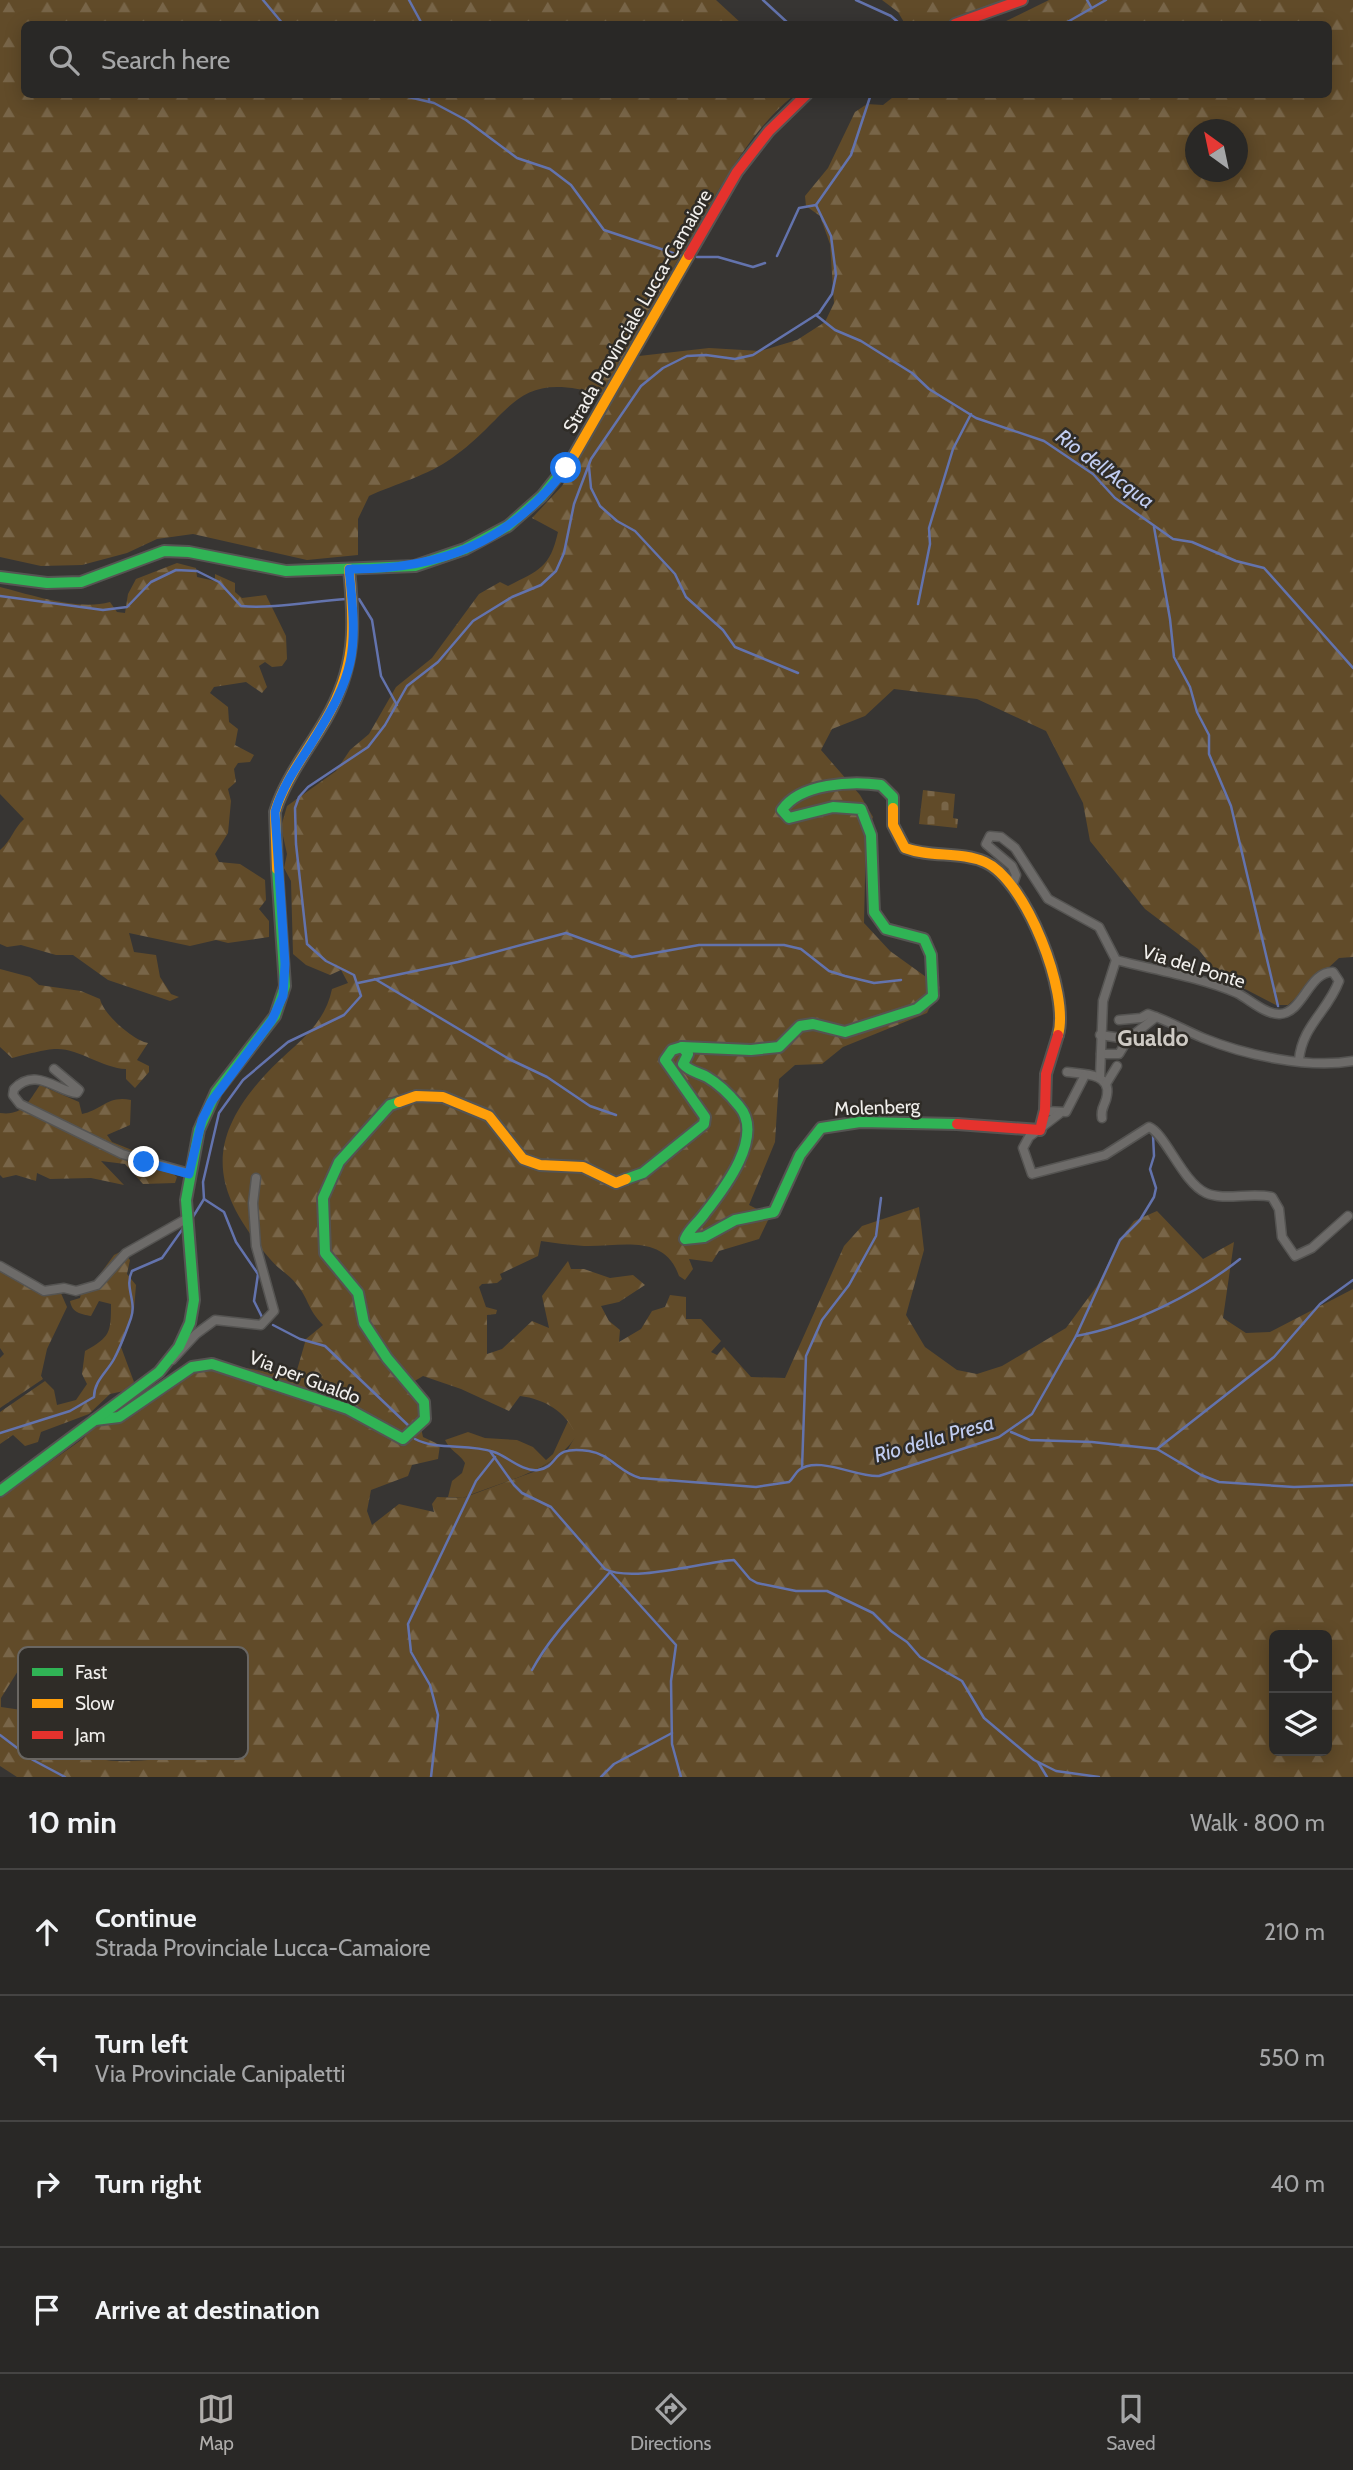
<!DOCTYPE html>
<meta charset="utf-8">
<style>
:root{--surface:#292826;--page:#31302e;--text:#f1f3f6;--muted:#a5a6a7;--line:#454443;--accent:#b0aeab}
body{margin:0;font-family:Cabin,sans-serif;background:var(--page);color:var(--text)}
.controls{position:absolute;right:21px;bottom:21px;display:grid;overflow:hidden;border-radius:10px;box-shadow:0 4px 18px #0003}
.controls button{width:63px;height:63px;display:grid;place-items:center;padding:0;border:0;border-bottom:2px solid var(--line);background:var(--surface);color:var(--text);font:35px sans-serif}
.compass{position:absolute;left:1185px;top:119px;width:63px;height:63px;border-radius:50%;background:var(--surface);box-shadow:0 4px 18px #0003;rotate:327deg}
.stop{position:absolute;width:21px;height:21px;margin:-16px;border:5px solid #1a73e8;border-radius:50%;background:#fff}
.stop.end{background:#1a73e8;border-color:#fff;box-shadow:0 2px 7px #0008}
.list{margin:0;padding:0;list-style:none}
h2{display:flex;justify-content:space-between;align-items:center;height:91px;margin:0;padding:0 28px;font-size:30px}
h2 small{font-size:23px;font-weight:400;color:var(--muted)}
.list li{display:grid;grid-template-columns:46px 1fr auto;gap:21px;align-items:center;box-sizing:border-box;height:126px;padding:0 28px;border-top:2px solid var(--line)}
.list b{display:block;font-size:26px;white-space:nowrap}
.list p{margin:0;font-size:23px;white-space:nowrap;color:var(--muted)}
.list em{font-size:23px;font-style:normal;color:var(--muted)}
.icon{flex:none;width:38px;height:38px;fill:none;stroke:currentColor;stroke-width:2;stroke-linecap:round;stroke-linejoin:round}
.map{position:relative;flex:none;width:1353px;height:1777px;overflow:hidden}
.search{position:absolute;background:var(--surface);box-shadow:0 4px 18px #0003;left:21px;right:21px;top:21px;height:77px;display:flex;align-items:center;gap:18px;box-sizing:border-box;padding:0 24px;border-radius:10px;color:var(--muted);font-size:26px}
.sheet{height:595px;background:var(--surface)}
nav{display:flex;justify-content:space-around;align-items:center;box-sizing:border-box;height:98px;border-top:2px solid var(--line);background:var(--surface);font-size:19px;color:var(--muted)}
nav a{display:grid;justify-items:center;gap:4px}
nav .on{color:var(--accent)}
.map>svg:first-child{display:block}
.grass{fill:#614b29}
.forest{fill:url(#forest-firs);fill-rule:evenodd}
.cemetery{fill:url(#cemetery-stones)}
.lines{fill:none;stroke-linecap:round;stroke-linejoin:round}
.stream{stroke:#6373ad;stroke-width:2.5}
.street-casing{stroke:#555452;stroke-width:11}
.fast-casing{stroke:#555452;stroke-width:14}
.slow-casing{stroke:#555452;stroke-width:14}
.jam-casing{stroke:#555452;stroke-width:14}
.street{stroke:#6d6b69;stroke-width:8}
.fast{stroke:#30b455;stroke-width:10}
.slow{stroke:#ff9f0a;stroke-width:10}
.jam{stroke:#e5322d;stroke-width:10}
.route{stroke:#1a73e8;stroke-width:9}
.labels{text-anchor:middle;stroke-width:5;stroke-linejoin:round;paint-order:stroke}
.street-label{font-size:19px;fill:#f1efec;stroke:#2f2c27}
.water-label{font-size:21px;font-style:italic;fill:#c0ccf0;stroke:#2f2c27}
.quarter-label{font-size:23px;font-weight:bold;fill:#cecac4;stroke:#2f2c27}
.key{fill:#2f2c27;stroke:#696662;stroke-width:2}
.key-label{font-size:19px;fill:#f1efec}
</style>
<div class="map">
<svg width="1353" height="1777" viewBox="0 0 1353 1777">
<defs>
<pattern id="forest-firs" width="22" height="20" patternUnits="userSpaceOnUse" patternTransform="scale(1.75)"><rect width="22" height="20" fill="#614b29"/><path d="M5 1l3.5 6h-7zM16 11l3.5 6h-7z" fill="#786548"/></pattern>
<pattern id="cemetery-stones" width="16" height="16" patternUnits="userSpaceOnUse" patternTransform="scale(1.75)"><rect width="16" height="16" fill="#614b29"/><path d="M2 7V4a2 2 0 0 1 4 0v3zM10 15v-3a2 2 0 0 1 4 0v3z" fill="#786548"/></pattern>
</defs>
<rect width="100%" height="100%" fill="#373533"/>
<path class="grass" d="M569,1419L577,1435C552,1474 503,1480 463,1498L448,1497L452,1481L462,1473L465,1463C459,1453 450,1451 445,1440L468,1432L485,1438L517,1440L533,1447L546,1460L553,1454Z"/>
<g class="forest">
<path d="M0,0H716L742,24H24V94L794,95C750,131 723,183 694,232C663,286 632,340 603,395C512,368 515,414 452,458C429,475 395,484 369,496L358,519V555L307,560L193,534L157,539L127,553L82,565L41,566L0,557Z"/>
<path d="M882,0H1005L941,24H905L898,12Z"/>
<path d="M1049,0H1353V957L1339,958L1288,1005H1276L1220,976L1198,949L1145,909L1090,841L1083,803L1046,731L977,699L894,689L865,716L832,729L821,750L860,795L873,817L866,836L864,923L890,951L940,987L927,1013L843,1047L822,1064L795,1065L779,1079L775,1142L749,1205L759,1210L704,1235H691L729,1180L753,1132L749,1114L688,1069L682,1045L661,1060C670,1083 688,1097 701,1118L700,1122L641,1170L616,1179L525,1156L491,1113L444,1094L388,1102L320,1197L322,1254L355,1295L361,1324L421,1404L422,1415L402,1435L235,1366L295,1377L306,1339L323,1325C307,1309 309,1299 297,1285C290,1275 278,1269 270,1259C214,1193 202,1144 265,1075C291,1046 324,1029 332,989L348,983L341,970L330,975L306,965L293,954L291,881L284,868L287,854L281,827L287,806L336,771L350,750L369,734L396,687L432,658L479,594L500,582L508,586C539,570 550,568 558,532L532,518L562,486L639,356L709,348L760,351L797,340L825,322L834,303L830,244L820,216L806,206L805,196L828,168L855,112L867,104L883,105L897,94H1328V24H1000ZM1196,130H1238V172H1196Z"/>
<path d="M177,563L196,568L197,577L215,581V574L235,583V592L242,598L266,595L286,636L287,659L282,666L272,667L265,662L259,666L267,687L262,693L246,682L214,687L210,693L228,707L229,722L238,729L235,745L254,755L250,762L238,763L234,769L236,782L228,789L231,801L228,833L215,854L219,862L240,864L265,880L266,900L259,909L269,921V937L228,943L216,940L190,946L129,933L134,952L156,955L160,977L171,994L179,997L170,1001L108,980L73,955H56L21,945L7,947L0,944V850C12,840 13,829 24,819L0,794V587C32,595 78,611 110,602L117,612L125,613L128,594L136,579Z"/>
<path d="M0,969L30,977L39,985L81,991L100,999C103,1014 134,1041 148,1043L137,1060L149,1066V1072L135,1088L126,1079V1069C102,1068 78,1048 56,1049C46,1049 24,1055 12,1058L0,1047Z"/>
<path d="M682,1050L685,1054L682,1058C696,1070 738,1102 745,1117C758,1143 698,1215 682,1238L770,1216L759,1239L719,1251L712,1262L689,1259L693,1269L685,1280L679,1276C664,1233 621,1247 584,1246C570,1245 555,1243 541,1241L538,1256L500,1274L502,1279L497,1283L482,1284L479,1287L486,1307L497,1310L496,1314L487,1315V1354L502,1349L532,1321L549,1328L542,1296L568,1261L571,1269H584L610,1278L633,1275L645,1285L619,1302L601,1306L609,1321L620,1330L619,1342L641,1329L652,1311L665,1307L670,1295L686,1297V1319H701L721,1341L711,1352L717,1355L724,1347L751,1377L785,1378L844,1246L862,1226L919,1207L924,1250L906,1315L925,1347L957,1370L977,1374L1002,1366L1066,1328L1097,1286L1120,1240L1134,1221L1157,1211L1203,1259L1234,1242L1223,1318L1246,1333L1270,1332L1353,1289V1777H17L0,1766V1498L81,1440L101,1421L202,1366L347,1411L403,1441L421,1428L423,1437L440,1445L438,1459L412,1465L408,1476L371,1490L367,1511L372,1525L399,1504L434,1512L432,1504L437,1497L463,1498L536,1471L567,1451L576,1435C566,1412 545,1399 520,1396L509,1411L461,1389L423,1376L413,1382L389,1356L366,1322L360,1292L328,1252L326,1199L341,1163L391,1107L417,1099L443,1100L487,1118L521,1161L582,1170L616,1185L706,1125L667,1060L674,1052ZM1274,1635H1327V1751H1274ZM26,1658L73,1669C74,1692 97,1690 115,1693L125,1707L148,1724V1760C98,1764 76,1760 49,1714L1,1707V1698Z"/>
<path d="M40,1085L79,1102L82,1114C102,1110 108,1095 131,1100L130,1125L107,1135L112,1142L132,1150H145L177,1177L175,1183L143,1184L125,1164L101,1161L124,1185L91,1178L50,1179L37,1173L36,1181L16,1175L3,1178L0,1175V1113C23,1116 28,1102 40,1085Z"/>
<path d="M122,1251L130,1260L127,1274L136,1285L134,1309L121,1347L134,1382L124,1391L110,1394L89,1414L41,1432L38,1442L25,1446L13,1435L0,1444V1412L45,1381L54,1390L57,1405L76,1400L87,1384L82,1374L85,1351C110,1337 111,1333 111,1304L99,1301L91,1316C81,1314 72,1313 70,1301L80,1298L83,1284L95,1281L114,1255Z"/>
<path d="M0,1269C21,1281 34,1295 60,1291L67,1307L47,1349L41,1376L43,1379L0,1408V1358L4,1354L0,1348Z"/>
</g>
<path class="cemetery" d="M923,790L955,794L953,818L958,819L957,828L919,824Z"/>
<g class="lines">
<g class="stream">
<path d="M263,0L283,24"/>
<path d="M409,0L422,24"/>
<path d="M763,0L789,24"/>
<path d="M856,0L891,16L900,24"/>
<path d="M1087,0L1091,7"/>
<path d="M1064,24L1106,0"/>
<path d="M396,94L434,103L466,120L517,158L550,169L571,185L604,230L682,256"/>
<path d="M429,94V102"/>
<path d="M816,205L851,155L871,94"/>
<path d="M777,256L799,208L816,205"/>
<path d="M697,257H718L753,267L765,263"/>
<path d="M816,315L835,330L861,341L912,373L929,389L976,418L1044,441L1093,474L1115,498L1173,539L1192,542L1236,561L1264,568L1353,668"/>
<path d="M589,467L591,488L600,506L617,521L635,531L675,574L686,597L723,630L735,647L798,673"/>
<path d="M1154,527L1170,619L1174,657L1190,687L1197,712L1209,735V754L1231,806L1278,1006"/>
<path d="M0,596L103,610L127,607L151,582L176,570L197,571L219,582L241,606C273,609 313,601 346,599"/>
<path d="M359,599L372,620L381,676L397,705"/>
<path d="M918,604L930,544L929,528L953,449L971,414"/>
<path d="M375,979L509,1059L547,1077L590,1106L616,1115"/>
<path d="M358,983L458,962L566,933L632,957L699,945H784L801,949L829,971L845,976L874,983L901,980"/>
<path d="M204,1199L224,1212L236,1242L258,1274L254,1301L263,1319"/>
<path d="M191,1220L204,1199L203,1182L219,1113L243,1080L288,1042L344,1015L361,996L354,975L326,961L307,944L296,844L295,808L299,797L308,787L368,747L385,725L407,686L438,662L473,621L512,597L541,585L556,571L564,553L574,504L591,459L641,386L663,368L687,356L706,355L735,359L753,355L819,313L832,294L836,275L831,236L816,205"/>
<path d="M273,1325L300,1339L325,1346L410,1427"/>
<path d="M1076,1336C1132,1326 1196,1294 1240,1259"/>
<path d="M1011,1432L1030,1440L1092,1442L1157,1449L1201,1475L1219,1482L1294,1487L1353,1485"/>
<path d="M0,1433L70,1411L94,1397C94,1381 107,1372 114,1359C121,1346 126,1332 131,1318C137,1301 124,1287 132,1271L162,1258L184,1227"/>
<path d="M415,1439C438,1451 468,1443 494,1452C507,1456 522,1472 538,1470C562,1466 548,1445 589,1451C610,1454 620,1473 640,1478L756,1487L789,1482C793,1479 795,1473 799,1470C818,1455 858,1478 879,1476L999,1437L1032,1414L1076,1336L1120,1240L1140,1220L1154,1197L1156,1188L1150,1169L1154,1156L1153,1135"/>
<path d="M1157,1449L1274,1357L1320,1304L1353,1280"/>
<path d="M490,1451L514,1485L522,1493L551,1507L605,1569C632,1583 702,1562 734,1560L750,1579L757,1583L796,1591H827L873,1613L891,1631L907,1642L920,1657L962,1681L984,1718L1034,1760L1056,1771L1099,1777"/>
<path d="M802,1468L806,1356L822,1320L849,1285L876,1236L881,1198"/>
<path d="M611,1573L676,1645L671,1681L672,1744L681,1777"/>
<path d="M532,1670C552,1633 583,1604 610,1572"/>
<path d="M0,1735L33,1760L65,1777"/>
<path d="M1038,1762L1047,1777"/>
<path d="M431,1777L438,1715L430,1685L411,1652L408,1624L476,1481L495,1457"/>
<path d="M601,1777L614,1764L672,1733"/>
</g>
<g class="street-casing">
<g id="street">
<path d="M1013,884L1016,875L1012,866L986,844L990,836L1001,837L1015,848L1048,899L1099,927L1116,960C1155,970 1199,977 1237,993C1249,999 1266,1015 1280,1014C1303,1013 1309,971 1333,972L1339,981C1328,1011 1302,1026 1299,1060"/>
<path d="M1119,1020L1141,1018L1148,1014C1167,1020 1184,1030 1203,1038C1245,1055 1308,1069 1353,1061"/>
<path d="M1100,1035L1128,1039"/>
<path d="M1101,1054H1119L1128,1039L1156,1017"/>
<path d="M54,1069L79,1090L77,1093C58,1092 36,1066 14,1089L13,1095L20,1104L122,1154L189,1173"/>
<path d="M1067,1072C1082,1074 1111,1073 1107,1095C1106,1105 1100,1107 1102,1118"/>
<path d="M1100,1077L1103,1001L1116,960"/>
<path d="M1106,1084L1117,1066"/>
<path d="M1045,1111L1066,1112L1085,1075"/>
<path d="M1059,1114L1029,1137L1023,1148L1032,1174L1105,1155L1149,1127C1165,1133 1183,1183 1206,1193C1224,1201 1251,1192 1272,1197L1279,1209L1282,1237L1295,1256L1312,1248L1348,1216"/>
<path d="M0,1266L44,1291L64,1288L76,1291L97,1285L126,1253L186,1219"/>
<path d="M172,1360L196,1334L215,1320L261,1325L274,1311L256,1246L253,1203L256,1178"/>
</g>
</g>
<g class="fast-casing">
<g id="fast">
<path d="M0,577L47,583L81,582L164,551L189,552L286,571L415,566L465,549L508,526L542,496L573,457"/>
<path d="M682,1047L688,1054L683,1064C690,1072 698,1072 707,1077C719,1084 730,1095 739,1106C765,1136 724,1189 705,1213C699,1222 689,1229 685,1239L704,1237L735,1220L774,1212L800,1155L821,1128L860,1122L957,1124"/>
<path d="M626,1179L643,1173L704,1124L705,1117L665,1060L672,1050L682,1047L751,1050L779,1047L800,1026L813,1024L845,1032L917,1009L933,996L931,955L924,939L886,929L874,912L871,835L861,809L833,807L789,818L782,810C800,783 852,781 881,785L893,797V808"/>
<path d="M95,1420L119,1417L192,1367L212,1364L348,1409L403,1439L425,1419L424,1402L387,1358L364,1323L358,1293L325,1253L323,1198L339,1162L390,1105L399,1102"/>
<path d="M0,1491L159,1372L179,1347L190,1323L194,1300L186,1200L199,1130L216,1092L275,1016L285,986L277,869"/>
</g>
</g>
<g class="slow-casing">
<g id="slow">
<path d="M573,457L689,255"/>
<path d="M893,808V825L905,848C931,858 960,851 985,862C1026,880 1070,994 1058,1035"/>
<path d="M277,869L275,812L278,803C290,772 310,747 326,719C356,667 355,627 349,569"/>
<path d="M399,1102L416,1096L443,1097L489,1116L523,1159L540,1165L583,1167L616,1183L626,1179"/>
</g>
</g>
<g class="jam-casing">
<g id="jam">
<path d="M955,24L1022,0"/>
<path d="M689,255L737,172L769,131L807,94"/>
<path d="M957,1124L1040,1130L1045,1110L1046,1074L1058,1035"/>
</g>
</g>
<use href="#street" class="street"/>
<use href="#fast" class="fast"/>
<use href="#slow" class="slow"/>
<use href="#jam" class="jam"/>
</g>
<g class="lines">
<path class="route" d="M144,1162L189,1174L202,1120L211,1102L272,1020L283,996L285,964L275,812C282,787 297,766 311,744C356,672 358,654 349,569C439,570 510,543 566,468"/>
</g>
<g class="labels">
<g class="street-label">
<text transform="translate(637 311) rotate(-60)" y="7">Strada Provinciale Lucca-Camaiore</text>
<text transform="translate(1194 966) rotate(17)" y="7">Via del Ponte</text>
<text transform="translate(877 1107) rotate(-2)" y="7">Molenberg</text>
<text transform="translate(305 1377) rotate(21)" y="7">Via per Gualdo</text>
</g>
<g class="water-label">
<text transform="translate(1105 469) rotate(37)" y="7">Rio dell'Acqua</text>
<text transform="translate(934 1439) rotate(-16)" y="7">Rio della Presa</text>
</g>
<g class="quarter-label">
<text x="1153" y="1046">Gualdo</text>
</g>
</g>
<rect x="18" y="1647" width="230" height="112" rx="10" class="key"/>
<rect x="32" y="1668" width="31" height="8" fill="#30b455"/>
<rect x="32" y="1699" width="31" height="9" fill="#ff9f0a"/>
<rect x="32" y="1731" width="31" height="8" fill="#e5322d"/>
<g class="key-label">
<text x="75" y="1679">Fast</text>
<text x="75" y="1710">Slow</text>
<text x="75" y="1742">Jam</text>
</g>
</svg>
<div class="controls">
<button><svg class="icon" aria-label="locate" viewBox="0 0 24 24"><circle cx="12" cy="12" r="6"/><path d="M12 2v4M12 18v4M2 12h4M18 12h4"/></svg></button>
<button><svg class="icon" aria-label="layers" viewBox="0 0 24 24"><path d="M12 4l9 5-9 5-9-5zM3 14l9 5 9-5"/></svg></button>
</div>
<svg class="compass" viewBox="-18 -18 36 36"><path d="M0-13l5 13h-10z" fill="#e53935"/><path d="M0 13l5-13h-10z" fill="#a5a6a7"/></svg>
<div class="stop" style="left:566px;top:468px"></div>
<div class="stop end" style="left:144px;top:1162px"></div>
<div class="search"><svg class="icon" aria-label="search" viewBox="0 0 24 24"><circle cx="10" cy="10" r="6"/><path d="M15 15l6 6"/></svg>Search here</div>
</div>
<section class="sheet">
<h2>10 min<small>Walk · 800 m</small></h2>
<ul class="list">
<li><svg class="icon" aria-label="ahead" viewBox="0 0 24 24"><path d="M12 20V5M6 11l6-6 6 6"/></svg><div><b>Continue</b><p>Strada Provinciale Lucca-Camaiore</p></div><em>210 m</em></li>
<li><svg class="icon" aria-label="left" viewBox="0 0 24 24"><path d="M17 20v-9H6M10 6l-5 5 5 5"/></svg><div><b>Turn left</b><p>Via Provinciale Canipaletti</p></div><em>550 m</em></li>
<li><svg class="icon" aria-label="right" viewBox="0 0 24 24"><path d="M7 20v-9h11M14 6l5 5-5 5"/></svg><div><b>Turn right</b></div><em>40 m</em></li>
<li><svg class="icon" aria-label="arrive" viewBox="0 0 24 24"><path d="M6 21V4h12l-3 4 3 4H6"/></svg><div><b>Arrive at destination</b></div></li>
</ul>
</section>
<nav>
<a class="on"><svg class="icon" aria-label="map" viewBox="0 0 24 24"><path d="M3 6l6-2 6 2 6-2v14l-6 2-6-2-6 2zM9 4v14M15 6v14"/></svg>Map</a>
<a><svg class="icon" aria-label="directions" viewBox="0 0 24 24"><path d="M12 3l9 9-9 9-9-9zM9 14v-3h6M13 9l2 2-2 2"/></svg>Directions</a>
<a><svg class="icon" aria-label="saved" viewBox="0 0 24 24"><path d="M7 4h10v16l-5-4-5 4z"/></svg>Saved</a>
</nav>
